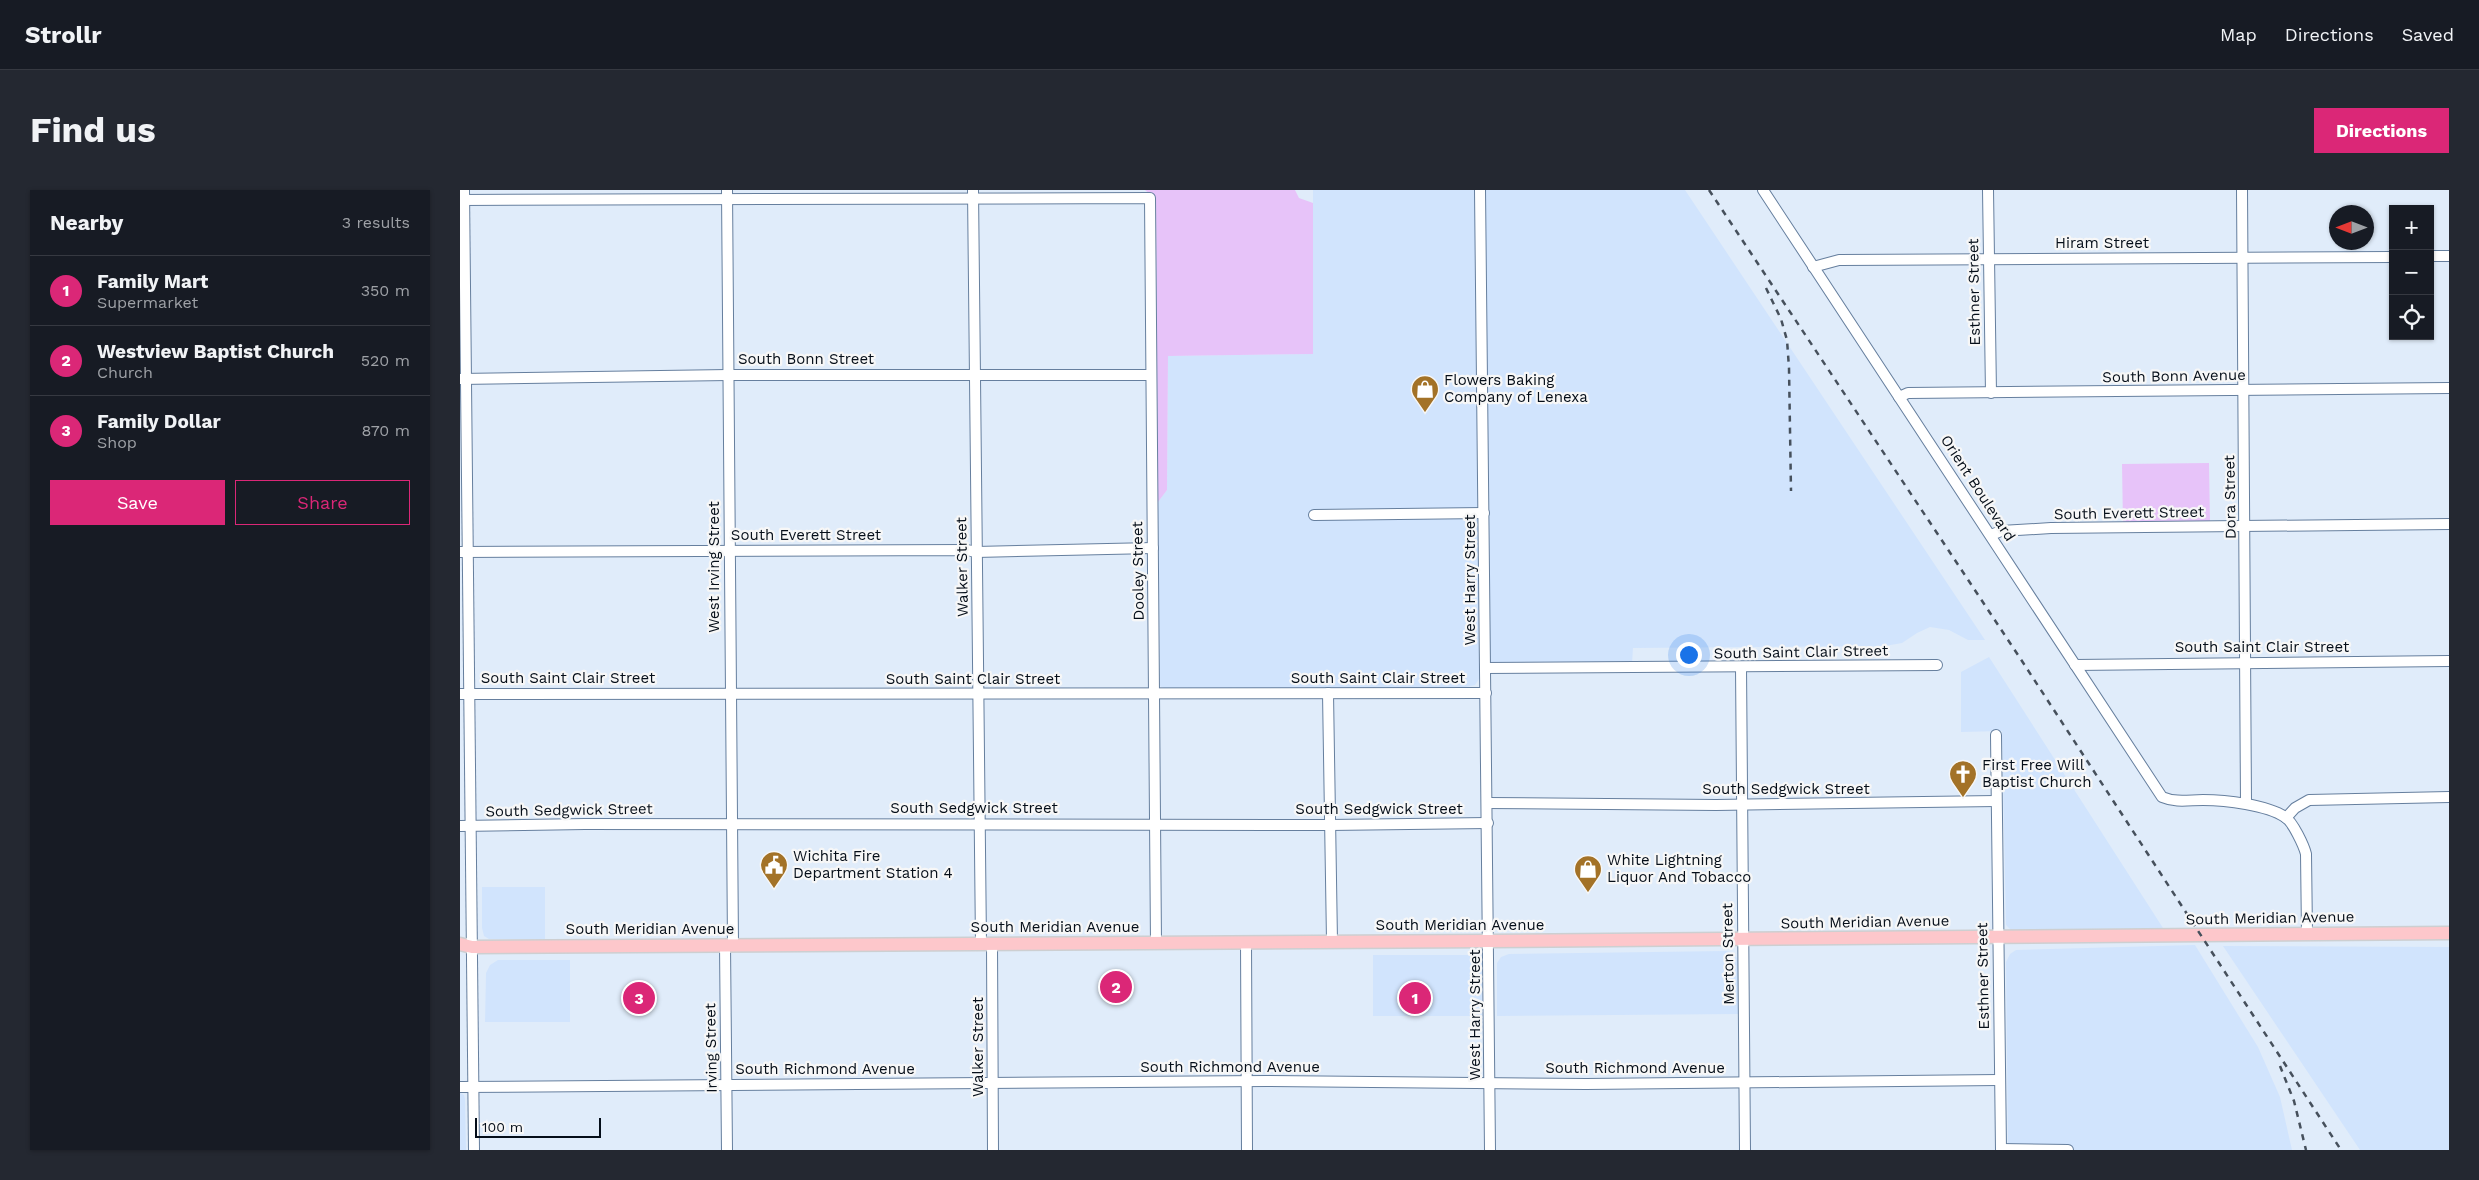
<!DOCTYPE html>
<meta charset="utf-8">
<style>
:root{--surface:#171b24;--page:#242831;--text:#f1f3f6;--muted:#9ea1a6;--line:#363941;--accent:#db2777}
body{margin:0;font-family:"Work Sans",sans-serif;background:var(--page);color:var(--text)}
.controls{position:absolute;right:15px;top:15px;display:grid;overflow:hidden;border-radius:0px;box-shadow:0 1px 4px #0004}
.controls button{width:45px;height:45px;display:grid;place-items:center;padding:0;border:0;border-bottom:1px solid var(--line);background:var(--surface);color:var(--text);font:25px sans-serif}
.compass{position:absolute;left:1869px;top:15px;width:45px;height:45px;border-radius:50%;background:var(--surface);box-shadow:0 1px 4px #0004;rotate:270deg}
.scale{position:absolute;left:15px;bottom:12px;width:126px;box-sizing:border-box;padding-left:5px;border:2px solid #050e19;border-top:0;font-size:14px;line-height:18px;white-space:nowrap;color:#050e19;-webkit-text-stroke:4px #f7f7f7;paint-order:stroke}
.you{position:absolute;left:1228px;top:464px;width:18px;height:18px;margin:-12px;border:4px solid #fff;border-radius:50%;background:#1a73e8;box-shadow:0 0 0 8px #1a73e833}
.badge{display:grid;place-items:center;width:32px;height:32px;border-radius:50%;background:var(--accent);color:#fff;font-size:16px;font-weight:700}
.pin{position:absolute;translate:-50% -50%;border:2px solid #fff;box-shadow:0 1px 5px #0006}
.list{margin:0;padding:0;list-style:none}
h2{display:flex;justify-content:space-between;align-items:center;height:65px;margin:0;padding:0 20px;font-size:21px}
h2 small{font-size:16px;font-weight:400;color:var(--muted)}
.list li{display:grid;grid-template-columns:32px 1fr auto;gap:15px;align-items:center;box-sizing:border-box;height:70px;padding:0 20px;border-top:1px solid var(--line)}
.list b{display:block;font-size:19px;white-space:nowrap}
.list p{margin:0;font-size:16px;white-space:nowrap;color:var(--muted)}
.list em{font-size:16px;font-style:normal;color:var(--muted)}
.actions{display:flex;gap:10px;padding:15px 20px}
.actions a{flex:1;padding:11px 0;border:1px solid var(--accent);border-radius:0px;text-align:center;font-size:18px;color:var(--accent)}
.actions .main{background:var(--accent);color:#fff}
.icon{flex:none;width:28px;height:28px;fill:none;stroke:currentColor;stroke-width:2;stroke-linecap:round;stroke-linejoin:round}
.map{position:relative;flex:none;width:1989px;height:960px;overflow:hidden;border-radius:0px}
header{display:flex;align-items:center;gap:30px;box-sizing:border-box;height:70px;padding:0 25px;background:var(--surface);border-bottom:1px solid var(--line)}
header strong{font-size:24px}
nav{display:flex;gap:28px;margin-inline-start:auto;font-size:18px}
.intro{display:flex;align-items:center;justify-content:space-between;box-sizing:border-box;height:120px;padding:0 30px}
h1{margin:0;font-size:35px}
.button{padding:12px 22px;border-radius:0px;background:var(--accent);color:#fff;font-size:18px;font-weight:700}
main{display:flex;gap:30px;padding:0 30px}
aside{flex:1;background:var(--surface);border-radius:0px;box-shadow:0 1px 4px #0004}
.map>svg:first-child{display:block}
.built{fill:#d1e4fd}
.green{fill:#e7c3f9}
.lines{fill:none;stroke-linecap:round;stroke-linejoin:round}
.minor-casing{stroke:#667f9e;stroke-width:12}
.major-casing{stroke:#cdcfd1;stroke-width:15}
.minor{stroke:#fff;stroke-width:10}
.major{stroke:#fdc7cb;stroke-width:12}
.rail{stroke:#46505c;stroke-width:2.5;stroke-dasharray:6 6;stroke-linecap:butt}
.labels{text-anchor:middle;stroke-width:4.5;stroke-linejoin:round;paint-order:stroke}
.street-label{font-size:15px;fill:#050e19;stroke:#f7f7f7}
.poi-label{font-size:15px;fill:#050e19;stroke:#f7f7f7;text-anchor:start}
</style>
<header>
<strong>Strollr</strong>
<nav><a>Map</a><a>Directions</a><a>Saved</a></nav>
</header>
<div class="intro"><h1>Find us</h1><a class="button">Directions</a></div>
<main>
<aside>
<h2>Nearby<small>3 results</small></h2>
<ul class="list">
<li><span class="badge">1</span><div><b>Family Mart</b><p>Supermarket</p></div><em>350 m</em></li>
<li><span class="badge">2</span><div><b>Westview Baptist Church</b><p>Church</p></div><em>520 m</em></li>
<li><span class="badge">3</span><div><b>Family Dollar</b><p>Shop</p></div><em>870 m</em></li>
</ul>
<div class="actions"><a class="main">Save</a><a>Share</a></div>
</aside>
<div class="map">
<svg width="1989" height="960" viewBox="0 0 1989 960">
<rect width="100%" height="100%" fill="#e0ecfa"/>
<g class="built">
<path d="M853,0H1225L1525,450H1508L1489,440L1470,437L1457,443L1442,453L1425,456L1173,458L1172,474H1020L1019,489L1015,495L1006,497L705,499L700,496L698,312L707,300L708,166L853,164Z"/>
<path d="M1529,467L1703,738L1551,740L1546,735L1542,541L1501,542V482Z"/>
<path d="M22,697H85V749H29L24,746L22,738Z"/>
<path d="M1735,755L1798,857L1820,907L1832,960H1548L1546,772L1550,764L1556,760Z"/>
<path d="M1763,756L1989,757V960H1900Z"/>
<path d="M1266,761L1275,763L1278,771V824L1037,826V773L1041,767L1049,764Z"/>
<path d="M913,765H1016L1022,773V826H913Z"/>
<path d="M38,770H110V832H25L26,783L30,775Z"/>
<path d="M0,903L4,905L5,909L6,960H0Z"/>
</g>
<g class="green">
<path d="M685,0H835L839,8L853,13V164L708,166L707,300L698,312L696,9Z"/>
<path d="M1749,273L1750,332L1663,333L1662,274Z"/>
</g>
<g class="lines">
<g class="minor-casing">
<g id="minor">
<path d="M4,0L14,960"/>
<path d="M267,0L273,755"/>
<path d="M513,0L521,754"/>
<path d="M1020,0L1030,960"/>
<path d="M1303,0L1702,607C1716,613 1729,610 1743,610C1766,610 1807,615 1825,627C1833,632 1844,656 1846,664L1847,744"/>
<path d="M1528,0L1531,203"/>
<path d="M1782,0L1786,613"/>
<path d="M0,10L690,8L696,753"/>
<path d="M1970,66H1989"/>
<path d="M1353,77L1379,70L1933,67"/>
<path d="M0,189L268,185H691"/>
<path d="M1439,207L1448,203L1989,198"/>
<path d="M854,325L1024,323"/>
<path d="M1531,345L1541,341L1591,338L1989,334"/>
<path d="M0,362L507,360L516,362L693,358"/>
<path d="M1615,475L1989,471"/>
<path d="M1281,477L1285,960"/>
<path d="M1025,478L1477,475"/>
<path d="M868,503L872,751"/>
<path d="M0,504L1026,503"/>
<path d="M1536,545L1541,960"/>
<path d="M1027,613L1256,615L1536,611"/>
<path d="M1826,628L1835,618L1849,610L1989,607"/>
<path d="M0,636L125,634L870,635L1028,633"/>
<path d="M786,752L787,960"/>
<path d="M532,754L533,960"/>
<path d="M265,755L267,960"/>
<path d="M0,897L806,891L1126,894L1539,890"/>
<path d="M1541,959L1608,960"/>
</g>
</g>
<g class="major-casing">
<path id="major" d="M0,754L12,757L1029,751L1989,743"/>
</g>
<use href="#minor" class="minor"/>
<use href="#major" class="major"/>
<g class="rail">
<path d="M1249,0L1560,468L1881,960"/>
<path d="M1306,98L1321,129L1327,150L1329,178L1331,301"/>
<path d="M1820,876L1834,911L1846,960"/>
</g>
</g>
<defs>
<g id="shop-pin" transform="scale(1.4375)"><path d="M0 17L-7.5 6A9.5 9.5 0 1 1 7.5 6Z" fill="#a37227" stroke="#f7f7f7"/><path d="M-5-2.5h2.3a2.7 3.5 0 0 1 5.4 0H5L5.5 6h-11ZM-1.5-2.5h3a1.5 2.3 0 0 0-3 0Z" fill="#fff"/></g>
<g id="church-pin" transform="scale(1.4375)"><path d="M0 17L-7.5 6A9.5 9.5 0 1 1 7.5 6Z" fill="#a37227" stroke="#f7f7f7"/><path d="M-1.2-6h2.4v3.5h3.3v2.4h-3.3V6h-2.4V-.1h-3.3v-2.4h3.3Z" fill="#fff"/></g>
<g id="civic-pin" transform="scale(1.4375)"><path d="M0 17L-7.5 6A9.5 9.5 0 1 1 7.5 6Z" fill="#a37227" stroke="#f7f7f7"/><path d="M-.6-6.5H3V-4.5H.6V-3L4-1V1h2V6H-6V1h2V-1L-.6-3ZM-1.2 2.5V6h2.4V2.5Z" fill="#fff"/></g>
</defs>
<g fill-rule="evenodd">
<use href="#shop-pin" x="965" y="199"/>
<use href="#church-pin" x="1503" y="584"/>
<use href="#civic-pin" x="314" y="675"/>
<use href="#shop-pin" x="1128" y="679"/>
</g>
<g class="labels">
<g class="street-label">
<text x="1642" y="58">Hiram Street</text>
<text transform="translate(1514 102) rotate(-91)" y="5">Esthner Street</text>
<text x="346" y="174">South Bonn Street</text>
<text transform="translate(1714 186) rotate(-1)" y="5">South Bonn Avenue</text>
<text transform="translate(1518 298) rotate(57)" y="5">Orient Boulevard</text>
<text transform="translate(1770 307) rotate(-91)" y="5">Dora Street</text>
<text transform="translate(1669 323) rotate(-1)" y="5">South Everett Street</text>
<text x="346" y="350">South Everett Street</text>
<text transform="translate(254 377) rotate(-90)" y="5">West Irving Street</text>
<text transform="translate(502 377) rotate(-91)" y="5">Walker Street</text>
<text transform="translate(678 381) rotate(-91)" y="5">Dooley Street</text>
<text transform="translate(1010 390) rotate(-90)" y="5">West Harry Street</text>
<text x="1802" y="462">South Saint Clair Street</text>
<text transform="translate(1341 462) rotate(-1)" y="5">South Saint Clair Street</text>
<text x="108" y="493">South Saint Clair Street</text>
<text x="918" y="493">South Saint Clair Street</text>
<text x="513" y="494">South Saint Clair Street</text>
<text x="1326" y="604">South Sedgwick Street</text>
<text x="514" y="623">South Sedgwick Street</text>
<text x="919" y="624">South Sedgwick Street</text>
<text transform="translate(109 620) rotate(-1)" y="5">South Sedgwick Street</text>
<text transform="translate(1810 728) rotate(-1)" y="5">South Meridian Avenue</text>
<text transform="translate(1405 732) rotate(-1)" y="5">South Meridian Avenue</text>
<text x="1000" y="740">South Meridian Avenue</text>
<text x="595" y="742">South Meridian Avenue</text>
<text x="190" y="744">South Meridian Avenue</text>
<text transform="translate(1268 764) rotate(-91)" y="5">Merton Street</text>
<text transform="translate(1523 786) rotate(-91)" y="5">Esthner Street</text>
<text transform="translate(1015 825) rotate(-90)" y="5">West Harry Street</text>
<text transform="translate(518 857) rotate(-90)" y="5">Walker Street</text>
<text transform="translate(251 858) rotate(-91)" y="5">Irving Street</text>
<text x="770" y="882">South Richmond Avenue</text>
<text x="1175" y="883">South Richmond Avenue</text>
<text x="365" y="884">South Richmond Avenue</text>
</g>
<g class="poi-label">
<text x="984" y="195">Flowers Baking<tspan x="984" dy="17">Company of Lenexa</tspan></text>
<text x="1522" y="580">First Free Will<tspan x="1522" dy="17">Baptist Church</tspan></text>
<text x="333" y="671">Wichita Fire<tspan x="333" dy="17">Department Station 4</tspan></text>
<text x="1147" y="675">White Lightning<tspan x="1147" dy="17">Liquor And Tobacco</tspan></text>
</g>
</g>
</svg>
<div class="controls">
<button>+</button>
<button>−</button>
<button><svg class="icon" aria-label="locate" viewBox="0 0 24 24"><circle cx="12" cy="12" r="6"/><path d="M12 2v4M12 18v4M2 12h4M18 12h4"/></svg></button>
</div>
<svg class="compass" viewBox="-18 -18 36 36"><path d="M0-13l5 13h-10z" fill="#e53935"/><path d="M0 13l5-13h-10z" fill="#9ea1a6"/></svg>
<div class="scale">100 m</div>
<div class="you"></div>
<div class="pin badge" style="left:955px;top:808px">1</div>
<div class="pin badge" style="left:656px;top:797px">2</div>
<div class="pin badge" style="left:179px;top:808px">3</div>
</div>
</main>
